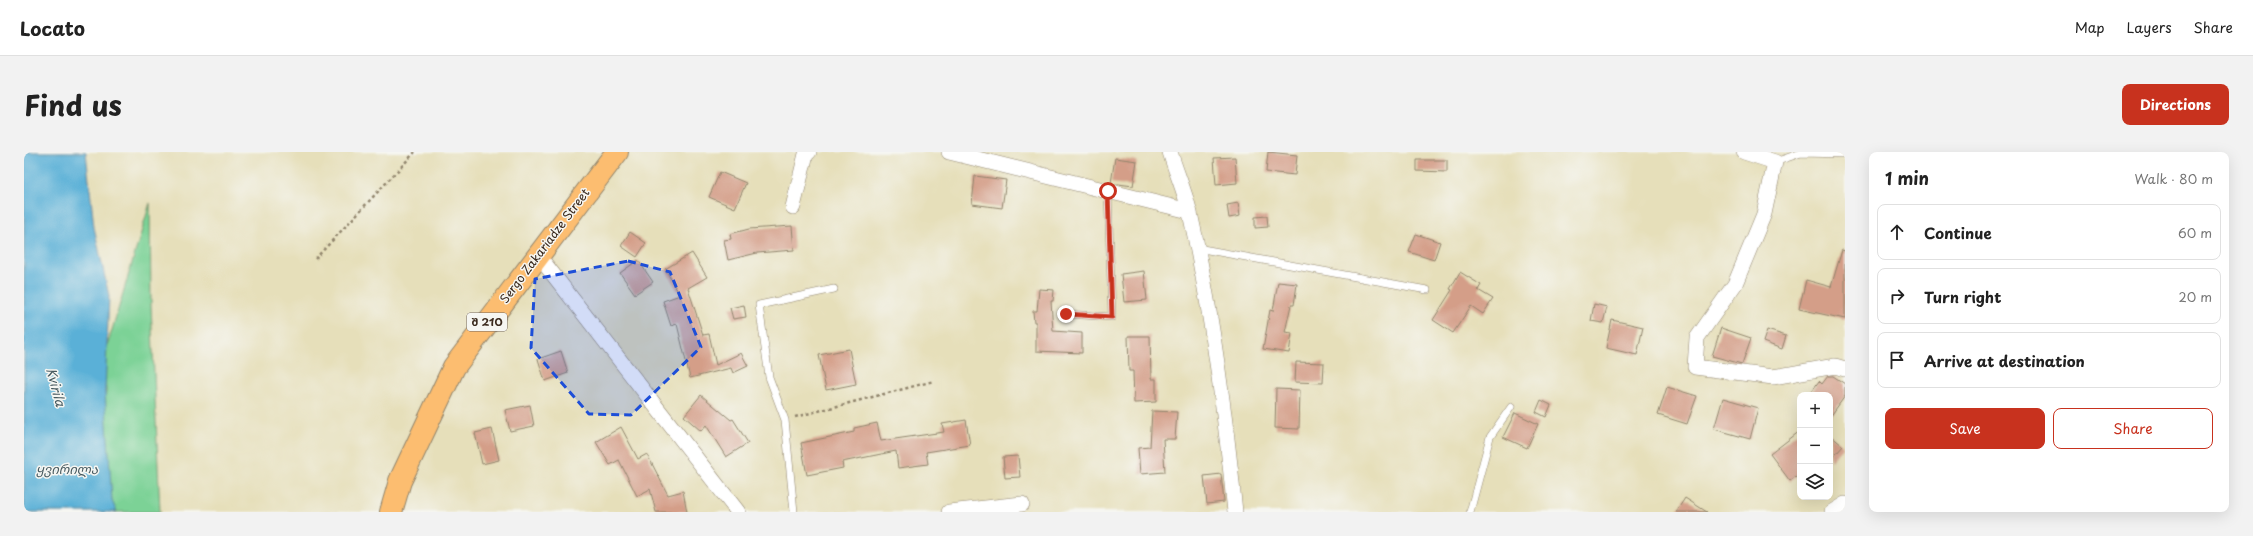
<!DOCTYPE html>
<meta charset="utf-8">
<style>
:root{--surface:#fff;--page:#f2f2f2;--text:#222;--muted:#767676;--line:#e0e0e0;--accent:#c8321e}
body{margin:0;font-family:"Playpen Sans","Noto Sans Georgian",sans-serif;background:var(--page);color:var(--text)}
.controls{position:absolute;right:12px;bottom:12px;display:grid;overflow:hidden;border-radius:8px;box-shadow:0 4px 16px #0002}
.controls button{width:36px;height:36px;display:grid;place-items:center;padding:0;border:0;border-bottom:1px solid var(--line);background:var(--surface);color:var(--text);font:20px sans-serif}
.stop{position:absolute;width:12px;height:12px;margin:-9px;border:3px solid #c8321e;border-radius:50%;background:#fff}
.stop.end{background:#c8321e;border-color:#fff;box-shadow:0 1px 4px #0008}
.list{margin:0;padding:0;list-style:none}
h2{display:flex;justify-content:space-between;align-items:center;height:52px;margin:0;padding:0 16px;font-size:17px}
h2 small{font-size:13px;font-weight:400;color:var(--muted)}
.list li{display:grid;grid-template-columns:26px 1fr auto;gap:12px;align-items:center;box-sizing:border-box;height:56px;margin:0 8px 8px;padding:0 8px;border:1px solid var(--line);border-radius:8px}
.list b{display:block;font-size:15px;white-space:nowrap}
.list em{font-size:13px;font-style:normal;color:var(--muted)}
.actions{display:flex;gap:8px;padding:12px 16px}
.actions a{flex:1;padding:9px 0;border:1px solid var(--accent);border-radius:8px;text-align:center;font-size:14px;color:var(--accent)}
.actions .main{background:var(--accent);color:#fff}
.icon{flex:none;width:22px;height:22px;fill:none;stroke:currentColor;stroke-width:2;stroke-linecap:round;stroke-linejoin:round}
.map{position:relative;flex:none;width:1821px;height:360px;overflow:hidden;border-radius:8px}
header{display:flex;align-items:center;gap:24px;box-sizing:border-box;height:56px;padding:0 20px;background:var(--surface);border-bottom:1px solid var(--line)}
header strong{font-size:19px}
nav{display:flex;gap:22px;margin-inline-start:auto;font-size:14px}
.intro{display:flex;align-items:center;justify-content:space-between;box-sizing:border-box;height:96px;padding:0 24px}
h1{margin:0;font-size:28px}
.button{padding:10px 18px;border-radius:8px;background:var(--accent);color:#fff;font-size:14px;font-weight:700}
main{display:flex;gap:24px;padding:0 24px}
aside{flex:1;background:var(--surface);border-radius:8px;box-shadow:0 4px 16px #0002}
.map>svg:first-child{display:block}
.green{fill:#7cd296;stroke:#5c7e5a}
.water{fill:#5ab0d7;stroke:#4a6d7a}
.building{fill:#d49e88}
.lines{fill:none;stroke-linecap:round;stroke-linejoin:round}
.lane-casing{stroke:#90846c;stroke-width:8}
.street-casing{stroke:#90846c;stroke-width:16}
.primary-casing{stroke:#90846c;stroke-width:24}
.path{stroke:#90846c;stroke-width:2.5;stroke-dasharray:3 3;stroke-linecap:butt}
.lane{stroke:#fff;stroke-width:7}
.street{stroke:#fff;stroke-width:15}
.primary{stroke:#fcbd6f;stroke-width:22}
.route{stroke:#c8321e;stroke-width:5}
.marked{fill:#1d4ed8;fill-opacity:0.2;stroke:#1d4ed8;stroke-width:3;stroke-dasharray:8 5;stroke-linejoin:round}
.labels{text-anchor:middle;stroke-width:3;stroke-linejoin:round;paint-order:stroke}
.shield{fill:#f6f6f2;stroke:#73675e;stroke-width:1}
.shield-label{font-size:11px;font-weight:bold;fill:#3b2a1e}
.street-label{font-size:12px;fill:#3b2a1e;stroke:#f6f6f2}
.water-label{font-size:13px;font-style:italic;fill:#46595f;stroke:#f6f6f2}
</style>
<header>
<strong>Locato</strong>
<nav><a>Map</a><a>Layers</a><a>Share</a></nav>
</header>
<div class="intro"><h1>Find us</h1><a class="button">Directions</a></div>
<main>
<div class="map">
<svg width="1821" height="360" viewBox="0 0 1821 360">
<rect width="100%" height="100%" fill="#f6f6f2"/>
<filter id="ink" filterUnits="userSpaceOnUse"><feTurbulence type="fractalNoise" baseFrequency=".025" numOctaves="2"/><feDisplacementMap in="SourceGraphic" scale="8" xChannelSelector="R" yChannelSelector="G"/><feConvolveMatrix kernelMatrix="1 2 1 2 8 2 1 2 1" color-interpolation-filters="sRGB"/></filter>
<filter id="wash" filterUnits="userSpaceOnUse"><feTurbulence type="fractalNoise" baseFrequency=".012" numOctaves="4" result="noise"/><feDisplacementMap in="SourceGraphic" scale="16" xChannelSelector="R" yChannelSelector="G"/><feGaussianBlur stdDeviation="0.9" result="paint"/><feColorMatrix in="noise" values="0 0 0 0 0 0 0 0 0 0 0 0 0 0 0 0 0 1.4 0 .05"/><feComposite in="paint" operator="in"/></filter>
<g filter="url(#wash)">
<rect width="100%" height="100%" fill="#e6dfba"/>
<path class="green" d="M126,51L127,153L136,360H89L77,275L82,239L79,208Z"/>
<path class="water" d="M0,0H62L70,75L85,144L81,240L88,349L93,360H0Z"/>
<g id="blocks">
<g class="building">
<path d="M1244,0L1273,3L1271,23L1242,20Z"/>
<path d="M1211,5L1213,31L1192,33L1190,6Z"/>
<path d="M1091,6L1113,9L1109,34L1087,31Z"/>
<path d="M1393,8H1423V20L1393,19Z"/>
<path d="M696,20L722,31L711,56L685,45Z"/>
<path d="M951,24L982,28L978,56L948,52Z"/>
<path d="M1214,51L1216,64L1205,66L1203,53Z"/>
<path d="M1243,64L1244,75L1231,76V65Z"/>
<path d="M768,74L770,98L733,101L704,108L700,88L707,87L706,82L725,77Z"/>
<path d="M606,80L622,91L613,105L597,94Z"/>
<path d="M1392,82L1416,90L1410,108L1385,100Z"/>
<path d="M1818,98L1821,99V167L1775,157L1782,128L1807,135Z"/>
<path d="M668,101L683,125L664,136L679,183L685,182L692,213L717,201L724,214L709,221L707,216L666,226L653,172L647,174L639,149L656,143L641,117Z"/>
<path d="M614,108L629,130L611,142L596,121Z"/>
<path d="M1120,119L1123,148L1100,150L1097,122Z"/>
<path d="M1436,120L1457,133L1454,138L1469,147L1459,162L1447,154L1429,181L1409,168L1428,138L1426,137Z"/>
<path d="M1254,130L1273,132L1270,153H1267L1261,180L1268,181L1265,201L1239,197L1246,158L1249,159Z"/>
<path d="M1015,137L1030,138L1029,149H1027L1029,179L1058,181V201L1012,199V170H1010L1009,159H1013Z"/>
<path d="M1570,152L1583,155L1579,171L1567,169Z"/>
<path d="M720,153L722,165L709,167L706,156Z"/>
<path d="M1588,168L1619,175L1613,203L1582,196Z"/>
<path d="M1697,176L1727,186L1718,212L1688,204Z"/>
<path d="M1743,178L1762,184L1758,197L1739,190Z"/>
<path d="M1104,184H1126L1127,227H1132V250L1110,251L1109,219H1105Z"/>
<path d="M825,197L832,232L802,238L795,203Z"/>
<path d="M537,199L544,221L521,229L514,207Z"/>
<path d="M1272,210L1300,211L1299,231L1271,230Z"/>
<path d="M1804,224H1809L1821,232V244L1806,265V243H1785L1795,229L1798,232Z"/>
<path d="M1643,235L1673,244L1663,272L1634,263Z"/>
<path d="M1252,237L1276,238L1275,277L1251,276Z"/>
<path d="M677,243L707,268L709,267L724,291L702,305L682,273L677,279L660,264Z"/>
<path d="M1699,246L1734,256L1726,287L1690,277Z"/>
<path d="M1517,248L1527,253L1522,265L1512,260Z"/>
<path d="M506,253L510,274L486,279L481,258Z"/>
<path d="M1128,259L1153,260L1151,287H1139L1141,320L1116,322L1114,296L1126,295Z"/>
<path d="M1491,261L1514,272L1503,296L1479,285Z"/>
<path d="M942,268L946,293L902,300L904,312L874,316L872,299L818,310L819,316L783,323L777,291L830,280V276L853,271L857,289L920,280L918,272Z"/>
<path d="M597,275L614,307L623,302L644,343L659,339L663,360H632L626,337L613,344L595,308L586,313L572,290Z"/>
<path d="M468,277L475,308L458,312L451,281Z"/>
<path d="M1776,279V321L1766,329L1746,302Z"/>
<path d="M1806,283L1819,294L1806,309Z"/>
<path d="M994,304L996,325L981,326L979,305Z"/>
<path d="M1197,322L1200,350L1183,352L1180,324Z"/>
<path d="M1661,346L1683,360H1652Z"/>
</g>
</g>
</g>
<g filter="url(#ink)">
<use href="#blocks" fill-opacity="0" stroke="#90846c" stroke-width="1"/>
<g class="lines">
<g class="lane-casing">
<g id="lane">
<path d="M1751,10L1777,1L1821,2"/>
<path d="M1173,96L1403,138"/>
<path d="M1043,162L1088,165L1084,39"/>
<path d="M770,360L761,268L745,225L735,153L810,137"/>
<path d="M1446,360L1466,285L1487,255"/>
</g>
</g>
<g class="street-casing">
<g id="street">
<path d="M925,0L1165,59"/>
<path d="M1146,0C1152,20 1161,40 1166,61C1188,159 1201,260 1211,360"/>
<path d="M1720,0L1751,10L1740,62L1711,132L1673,186L1671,215L1749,225L1811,214L1821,217"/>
<path d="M769,55L782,2L785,0"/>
<path d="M514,103L714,360"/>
<path d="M925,360L998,352"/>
<path d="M1808,360L1821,352"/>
</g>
</g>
<g class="primary-casing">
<path id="primary" d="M367,360L376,329L430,215L593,0"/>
</g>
<g class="path">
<path d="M291,107L391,0"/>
<path d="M771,265L910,229"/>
</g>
<use href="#lane" class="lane"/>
<use href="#street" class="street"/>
<use href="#primary" class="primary"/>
</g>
</g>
<g class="lines" filter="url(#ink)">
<path class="route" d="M1042,162L1088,165L1084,39"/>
</g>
<path class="marked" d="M604,109L646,120L677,195L607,263L565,262L507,196L511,127Z"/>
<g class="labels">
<rect class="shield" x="443" y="161" width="40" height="18" rx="3"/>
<g class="shield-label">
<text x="463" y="174">შ 210</text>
</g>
<g class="street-label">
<text transform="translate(521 94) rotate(-53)" y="4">Sergo Zakariadze Street</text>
</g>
<g class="water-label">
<text transform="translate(32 235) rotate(75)" y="5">Kvirila</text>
<text x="43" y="322">ყვირილა</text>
</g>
</g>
</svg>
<div class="controls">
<button>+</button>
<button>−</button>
<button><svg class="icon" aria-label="layers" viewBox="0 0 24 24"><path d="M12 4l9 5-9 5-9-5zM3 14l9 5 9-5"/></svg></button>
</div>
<div class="stop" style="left:1084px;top:39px"></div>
<div class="stop end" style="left:1042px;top:162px"></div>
</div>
<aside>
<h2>1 min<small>Walk · 80 m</small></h2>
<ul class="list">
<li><svg class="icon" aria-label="ahead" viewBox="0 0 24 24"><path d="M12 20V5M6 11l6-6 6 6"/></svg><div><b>Continue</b></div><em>60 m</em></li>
<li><svg class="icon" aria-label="right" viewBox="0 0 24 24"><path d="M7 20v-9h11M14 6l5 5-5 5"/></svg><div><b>Turn right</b></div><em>20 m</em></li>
<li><svg class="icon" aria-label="arrive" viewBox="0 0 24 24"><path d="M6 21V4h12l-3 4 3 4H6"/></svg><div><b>Arrive at destination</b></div></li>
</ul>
<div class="actions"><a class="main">Save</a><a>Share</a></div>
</aside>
</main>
